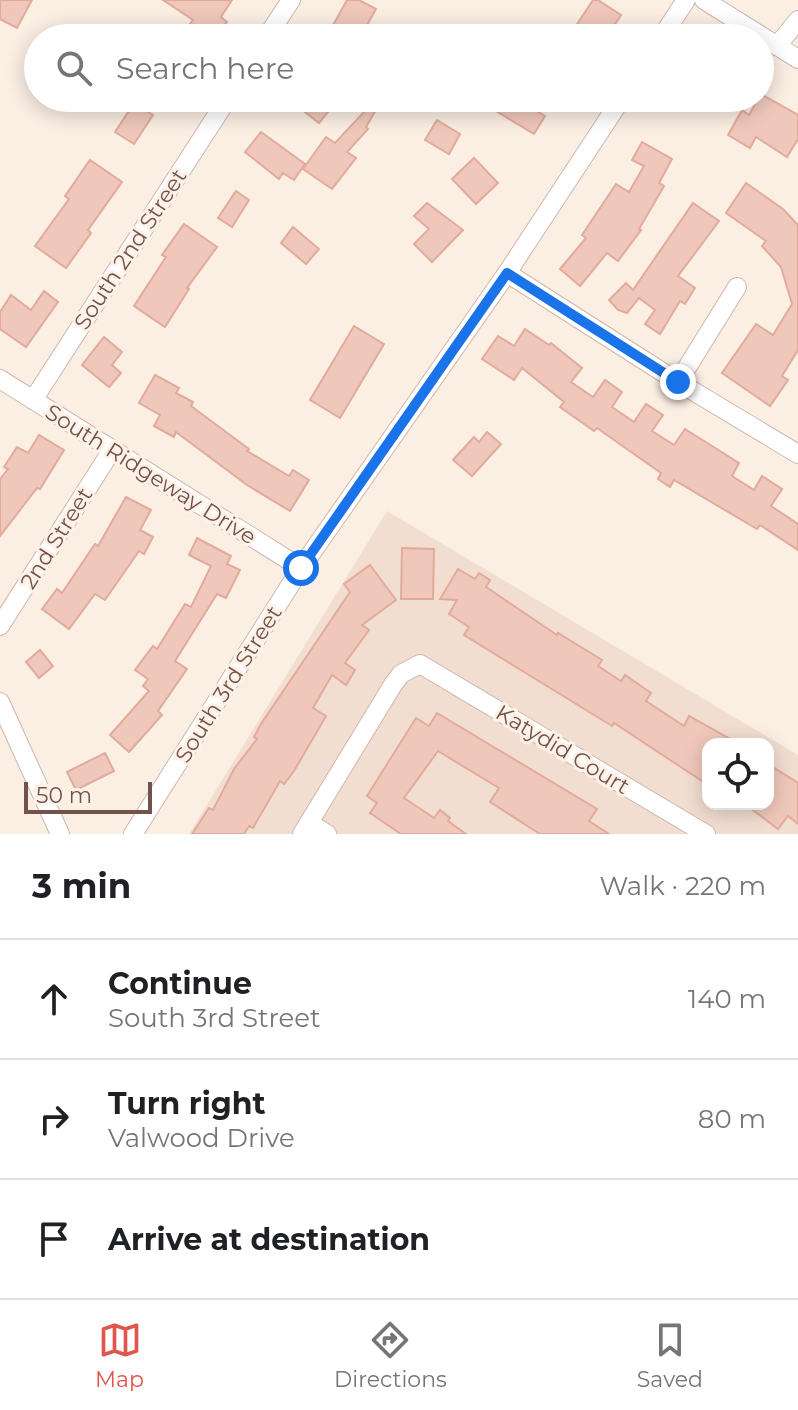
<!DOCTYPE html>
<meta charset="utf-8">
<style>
:root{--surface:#fff;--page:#f2f2f2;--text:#202124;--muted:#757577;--line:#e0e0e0;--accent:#e1554c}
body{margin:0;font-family:Montserrat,sans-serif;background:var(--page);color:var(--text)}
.controls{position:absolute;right:24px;bottom:24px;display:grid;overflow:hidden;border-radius:16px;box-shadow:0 4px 20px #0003}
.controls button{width:72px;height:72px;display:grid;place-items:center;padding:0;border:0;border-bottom:2px solid var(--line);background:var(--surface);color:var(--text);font:40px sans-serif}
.scale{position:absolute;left:24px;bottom:20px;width:128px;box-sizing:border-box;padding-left:8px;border:4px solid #72524a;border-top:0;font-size:22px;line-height:28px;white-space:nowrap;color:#72524a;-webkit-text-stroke:6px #fef2e8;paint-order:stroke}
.stop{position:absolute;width:24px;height:24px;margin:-18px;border:6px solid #1a73e8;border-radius:50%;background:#fff}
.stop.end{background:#1a73e8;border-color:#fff;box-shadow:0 2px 8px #0008}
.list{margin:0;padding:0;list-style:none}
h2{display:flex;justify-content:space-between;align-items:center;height:104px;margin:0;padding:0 32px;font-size:34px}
h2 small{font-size:26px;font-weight:400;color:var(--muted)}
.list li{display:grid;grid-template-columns:52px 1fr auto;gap:24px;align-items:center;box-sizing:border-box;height:120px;padding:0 32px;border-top:2px solid var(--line)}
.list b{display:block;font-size:30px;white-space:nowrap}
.list p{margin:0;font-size:26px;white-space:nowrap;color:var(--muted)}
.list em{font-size:26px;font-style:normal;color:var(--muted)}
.icon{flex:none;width:44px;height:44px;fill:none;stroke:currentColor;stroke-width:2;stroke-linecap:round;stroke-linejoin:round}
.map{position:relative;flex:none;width:798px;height:834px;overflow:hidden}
.search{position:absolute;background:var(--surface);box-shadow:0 4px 20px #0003;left:24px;right:24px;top:24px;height:88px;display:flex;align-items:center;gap:20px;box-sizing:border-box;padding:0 28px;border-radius:44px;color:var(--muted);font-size:30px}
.sheet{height:464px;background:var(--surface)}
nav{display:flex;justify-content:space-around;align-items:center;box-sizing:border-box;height:112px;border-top:2px solid var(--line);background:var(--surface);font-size:22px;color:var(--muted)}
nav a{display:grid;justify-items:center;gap:4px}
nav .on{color:var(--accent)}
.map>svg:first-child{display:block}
.residential{fill:#f2ded1;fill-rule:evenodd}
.building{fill:#f0c8bb;stroke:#e1ab9c;stroke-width:2}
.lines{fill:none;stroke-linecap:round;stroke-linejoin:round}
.minor-casing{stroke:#ceb6ad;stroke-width:20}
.minor{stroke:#fff;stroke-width:18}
.route{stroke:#1a73e8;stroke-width:10}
.labels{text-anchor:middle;stroke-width:6;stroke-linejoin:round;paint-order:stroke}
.street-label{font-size:22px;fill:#72524a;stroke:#fef2e8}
</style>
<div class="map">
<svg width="798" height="834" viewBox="0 0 798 834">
<rect width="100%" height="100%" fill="#fbeee3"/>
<path class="residential" d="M387,511L798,755V834H189ZM708,744H768V804H708Z"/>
<g class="building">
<path d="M0,0H32L17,28L0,19Z"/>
<path d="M163,0H232L221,17L227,22L214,38H199L187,28L193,20Z"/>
<path d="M347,0H359L376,9L360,38H326Z"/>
<path d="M593,0H598L621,15L606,38H568Z"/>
<path d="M761,94L798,115V139L787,157L756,137L750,148L728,135L742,110L749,115Z"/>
<path d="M287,98H339L319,123Z"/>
<path d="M377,98L381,101L366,127L368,129L347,152L356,158L332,189L303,169L326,137L335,143Z"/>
<path d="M503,98H516L545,116L534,134L496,111Z"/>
<path d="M134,103L153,115L134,144L115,132Z"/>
<path d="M437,120L460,134L449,154L425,140Z"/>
<path d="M261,132L305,164L294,180L283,173L279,179L245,152Z"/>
<path d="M642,142L672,159L659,183L664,186L639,229L641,230L618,261L607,253L580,286L560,269L586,238L582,235L616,184L629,192L644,166L632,160Z"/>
<path d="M474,158L498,183L476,204L452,179Z"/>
<path d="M90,160L122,182L88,230L91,233L66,268L35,246L69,199L65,196Z"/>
<path d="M746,183L783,209L798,225V350L782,376L788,380L770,406L722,373L756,324L773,335L792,304L781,267L762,246L766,241L726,213Z"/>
<path d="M236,191L249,200L232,227L218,218Z"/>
<path d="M427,203L463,230L432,262L414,244L429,229L414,216Z"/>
<path d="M693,203L719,221L678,276L695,288L685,304L680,301L660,334L645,324L655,310L639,298L627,313L618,310L609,300L626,283L633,290Z"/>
<path d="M184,224L217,247L187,288L189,289L165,327L134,306L166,257L162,255Z"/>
<path d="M293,227L319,249L306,264L281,243Z"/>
<path d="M44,291L58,302L26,347L0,329V312L11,295L31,310Z"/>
<path d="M354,326L384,344L340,418L310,400Z"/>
<path d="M525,329L549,345L551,343L582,368L571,382L593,397L605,380L622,392L612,407L634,422L646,404L663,415L652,431L674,445L685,429L739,463L732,476L754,490L762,476L782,489L771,506L798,524V550L760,525L757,529L674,480L670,487L658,479L661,473L597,428L594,431L560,407L564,402L522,368L514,380L482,359L498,336L514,346Z"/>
<path d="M104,337L122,352L112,365L121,373L109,387L82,365Z"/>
<path d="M155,375L179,388L176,393L193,402L191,406L249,449L247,451L289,476L293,470L309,480L290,511L247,485L176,432L174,437L154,426L160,415L139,403Z"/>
<path d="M487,432L501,444L472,476L453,460L474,437L479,442Z"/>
<path d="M39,435L64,450L40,489L37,488L0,536V479L8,469L4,467L17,447L28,453Z"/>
<path d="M126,497L151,510L140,530L153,537L144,554L139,551L105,600L95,594L69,629L42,609L57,589L62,593L95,544L98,546Z"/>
<path d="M197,538L231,556L227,564L240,570L226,598L217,594L175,661L187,669L158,711L162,715L129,752L110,735L149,691L143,686L148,679L135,670L153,646L157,649L185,604L191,607L211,566L189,555Z"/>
<path d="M402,548L434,549L433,599H401Z"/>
<path d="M370,565L396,600L362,625L369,630L345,663L355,670L346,685L332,675L313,708L326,716L294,771L284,784L280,781L253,828L249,826L244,834H192L209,808L213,810L234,769L257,739L254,737L261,724L350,592L344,584Z"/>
<path d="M458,569L475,579L479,573L490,580L486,587L557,635L558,633L602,660L598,666L621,681L625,675L651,693L646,701L684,726L689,716L739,744H708V785L614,723L612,726L464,635L469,627L449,614L457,600L440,599Z"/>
<path d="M40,650L53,666L39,678L26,662Z"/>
<path d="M437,713L597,809L589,821L609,834H540L490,802L499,788L438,751L404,798L434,818L440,810L450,818L448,821L466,834H401L370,813L377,803L367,796L416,718L429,726Z"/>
<path d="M105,753L114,771L76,790L67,772Z"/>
<path d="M768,764L798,783V824L788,816L778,829L745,804H768Z"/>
</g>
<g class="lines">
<g class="minor-casing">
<g id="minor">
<path d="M704,0L798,59"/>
<path d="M266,38L291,0"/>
<path d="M661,38L686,0"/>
<path d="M777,46L798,20"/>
<path d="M507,273L678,382L798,454"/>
<path d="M0,379L301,568"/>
<path d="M678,382L737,287"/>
<path d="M33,400L228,98"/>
<path d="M0,626L112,450"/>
<path d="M0,702L60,834"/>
<path d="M309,823L327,834"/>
<path d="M133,834L301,568L507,273L622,98"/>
<path d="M302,834L394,683L401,674L420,664L706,834"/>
</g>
</g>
<use href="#minor" class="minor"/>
</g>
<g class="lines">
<path class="route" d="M301,568L507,273L678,382"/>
</g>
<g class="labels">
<g class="street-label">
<text transform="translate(130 249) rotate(-57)" y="8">South 2nd Street</text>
<text transform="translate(151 474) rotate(32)" y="8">South Ridgeway Drive</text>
<text transform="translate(56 538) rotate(-58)" y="8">2nd Street</text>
<text transform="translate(228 684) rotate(-58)" y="8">South 3rd Street</text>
<text transform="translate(563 749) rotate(31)" y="8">Katydid Court</text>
</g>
</g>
</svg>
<div class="controls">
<button><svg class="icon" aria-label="locate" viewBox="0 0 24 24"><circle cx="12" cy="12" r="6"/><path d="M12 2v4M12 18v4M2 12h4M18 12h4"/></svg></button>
</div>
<div class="scale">50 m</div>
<div class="stop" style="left:301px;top:568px"></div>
<div class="stop end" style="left:678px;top:382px"></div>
<div class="search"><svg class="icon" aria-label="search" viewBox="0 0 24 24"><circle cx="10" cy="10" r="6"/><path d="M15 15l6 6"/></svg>Search here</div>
</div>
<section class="sheet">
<h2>3 min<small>Walk · 220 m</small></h2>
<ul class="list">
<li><svg class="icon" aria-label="ahead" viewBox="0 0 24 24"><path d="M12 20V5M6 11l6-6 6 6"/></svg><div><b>Continue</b><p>South 3rd Street</p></div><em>140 m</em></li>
<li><svg class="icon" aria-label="right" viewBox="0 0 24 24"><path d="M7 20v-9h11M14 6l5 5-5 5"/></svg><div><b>Turn right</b><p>Valwood Drive</p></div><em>80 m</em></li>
<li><svg class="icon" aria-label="arrive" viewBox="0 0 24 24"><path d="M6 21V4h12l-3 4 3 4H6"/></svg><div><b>Arrive at destination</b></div></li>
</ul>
</section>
<nav>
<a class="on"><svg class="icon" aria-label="map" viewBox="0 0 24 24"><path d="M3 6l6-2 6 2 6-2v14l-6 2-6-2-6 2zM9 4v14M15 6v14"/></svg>Map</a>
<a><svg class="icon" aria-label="directions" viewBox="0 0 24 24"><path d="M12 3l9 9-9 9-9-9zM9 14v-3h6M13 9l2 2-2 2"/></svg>Directions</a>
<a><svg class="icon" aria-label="saved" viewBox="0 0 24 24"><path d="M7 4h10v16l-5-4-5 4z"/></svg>Saved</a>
</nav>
